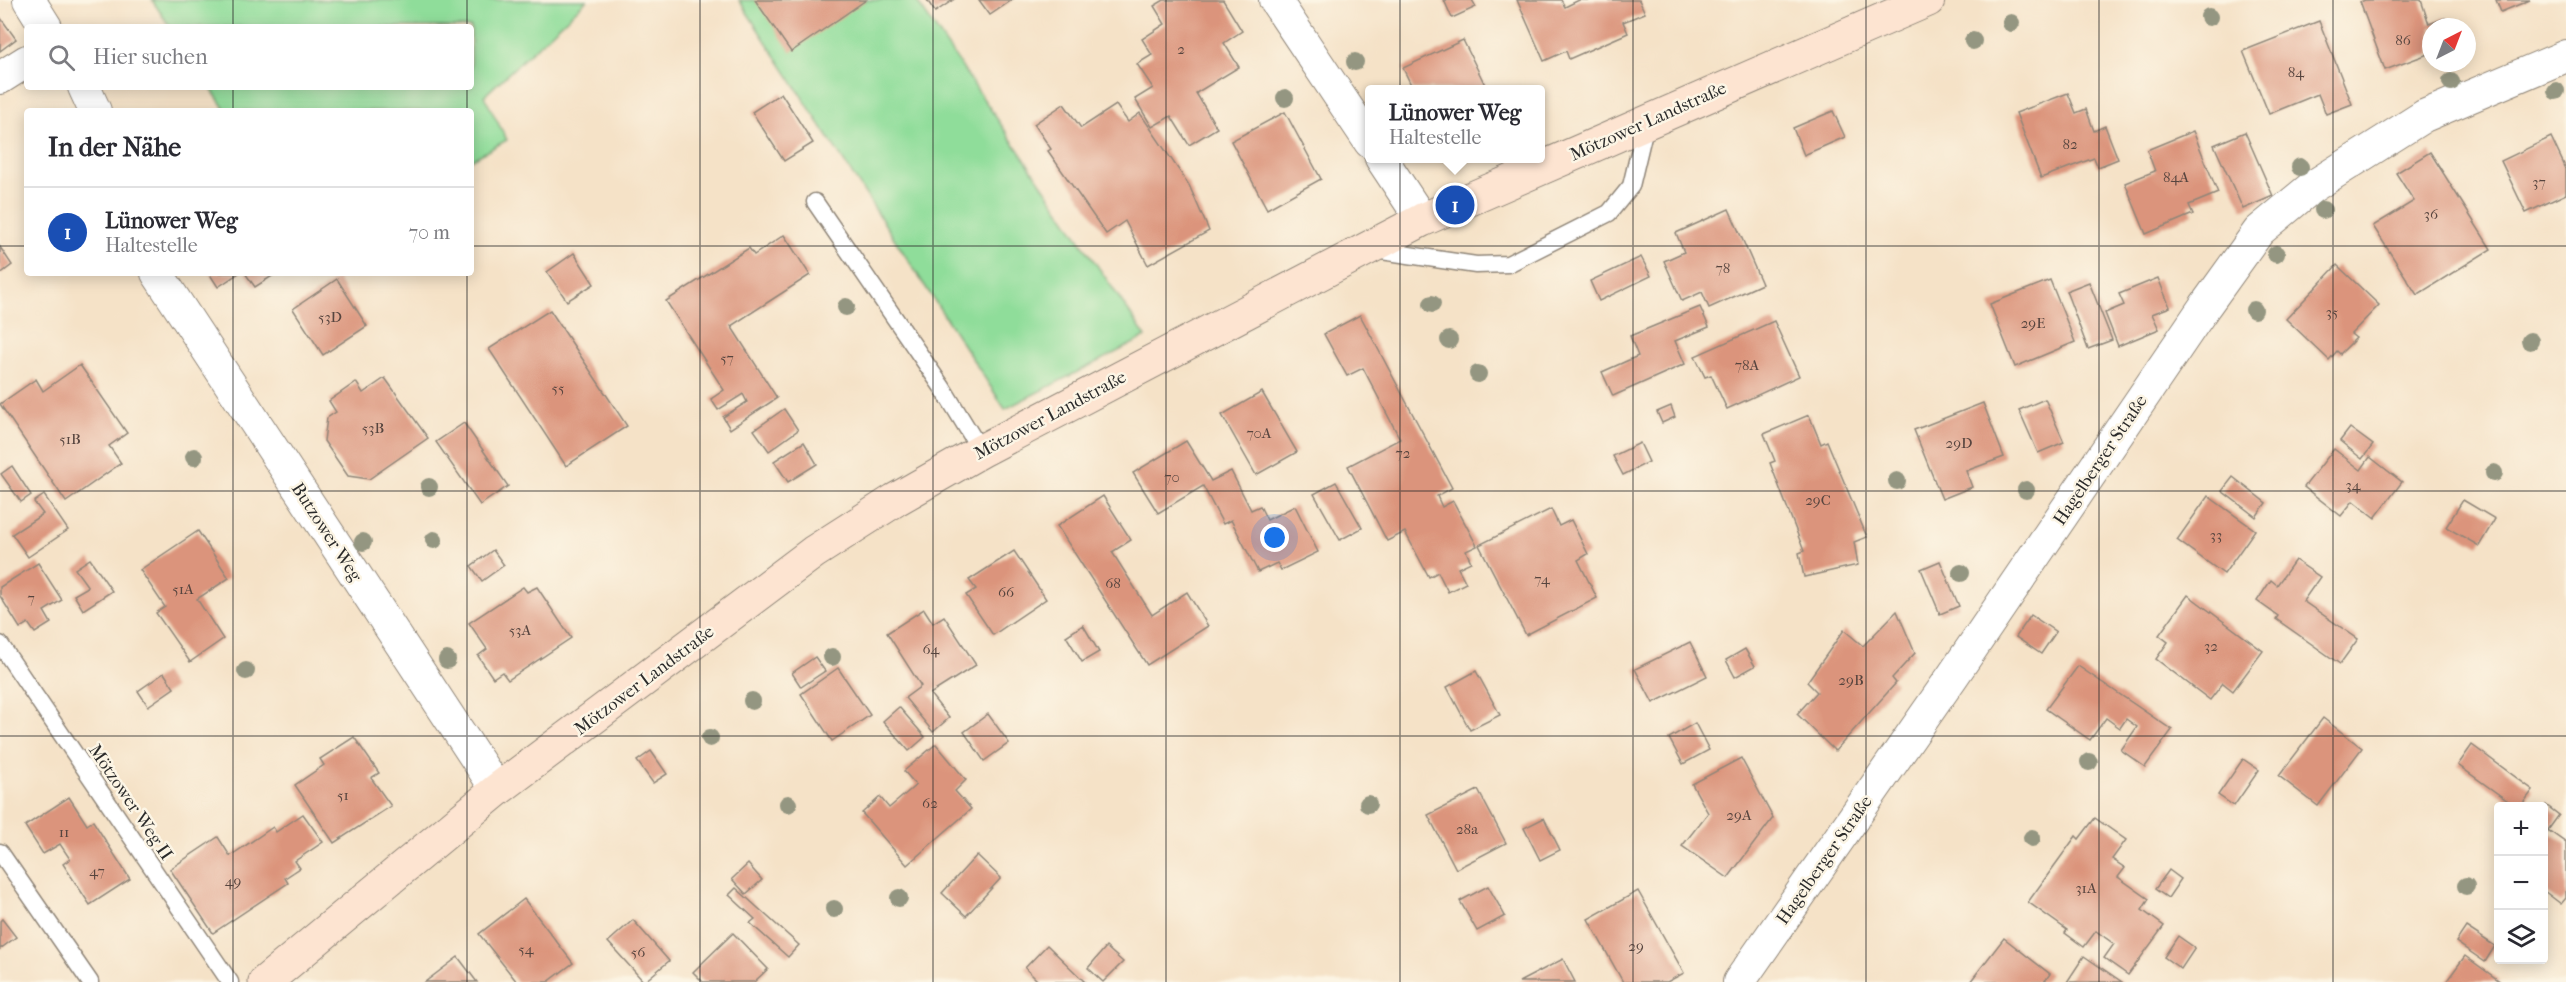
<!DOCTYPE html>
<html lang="de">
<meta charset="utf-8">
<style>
:root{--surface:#fff;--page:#f2f2f3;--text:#2b2b33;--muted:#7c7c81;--line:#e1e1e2;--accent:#c8321e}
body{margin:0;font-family:"IM FELL French Canon",serif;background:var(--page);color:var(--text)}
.controls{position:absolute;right:18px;bottom:18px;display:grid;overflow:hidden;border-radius:6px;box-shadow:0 3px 15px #0003}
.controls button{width:54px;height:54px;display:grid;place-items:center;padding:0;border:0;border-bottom:2px solid var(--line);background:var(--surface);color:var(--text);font:30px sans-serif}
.compass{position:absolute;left:2422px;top:18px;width:54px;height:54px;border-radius:50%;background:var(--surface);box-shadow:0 3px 15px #0003;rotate:42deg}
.you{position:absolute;left:1275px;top:538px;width:21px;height:21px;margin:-15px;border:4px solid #fff;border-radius:50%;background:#1a73e8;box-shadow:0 0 0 9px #1a73e833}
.badge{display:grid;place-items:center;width:39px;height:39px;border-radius:50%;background:var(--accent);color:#fff;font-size:20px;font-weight:700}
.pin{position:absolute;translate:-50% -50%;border:3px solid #fff;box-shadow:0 2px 6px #0006}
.popup{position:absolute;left:1365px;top:85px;width:180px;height:78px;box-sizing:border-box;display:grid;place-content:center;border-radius:6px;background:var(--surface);filter:drop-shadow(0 2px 4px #0005);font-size:20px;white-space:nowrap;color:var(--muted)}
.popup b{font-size:22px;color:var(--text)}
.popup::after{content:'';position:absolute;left:50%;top:100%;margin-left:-12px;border:12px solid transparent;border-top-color:var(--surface)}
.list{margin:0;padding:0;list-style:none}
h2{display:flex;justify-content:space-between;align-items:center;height:78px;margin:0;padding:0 24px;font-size:26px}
h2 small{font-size:20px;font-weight:400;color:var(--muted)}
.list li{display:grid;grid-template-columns:39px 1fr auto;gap:18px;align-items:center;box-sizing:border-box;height:90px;padding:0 24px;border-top:2px solid var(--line)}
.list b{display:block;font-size:22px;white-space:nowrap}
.list p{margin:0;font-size:20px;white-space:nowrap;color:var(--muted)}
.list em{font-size:20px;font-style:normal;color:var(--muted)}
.icon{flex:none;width:33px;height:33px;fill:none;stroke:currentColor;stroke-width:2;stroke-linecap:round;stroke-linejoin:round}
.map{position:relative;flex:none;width:2566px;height:982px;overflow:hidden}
.search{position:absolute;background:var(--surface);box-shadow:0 3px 15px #0003;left:24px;top:24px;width:450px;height:66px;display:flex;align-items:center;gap:15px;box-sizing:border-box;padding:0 21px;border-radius:6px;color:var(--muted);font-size:22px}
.panel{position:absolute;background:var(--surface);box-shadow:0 3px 15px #0003;left:24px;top:108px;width:450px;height:168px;border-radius:6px}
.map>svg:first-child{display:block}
.green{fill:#8fdd9a;stroke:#5d8462;stroke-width:1.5}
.building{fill:#db947c}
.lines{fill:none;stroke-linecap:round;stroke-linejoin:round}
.service-casing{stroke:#908679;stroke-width:19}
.minor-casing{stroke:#908679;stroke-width:34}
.secondary-casing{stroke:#908679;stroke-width:35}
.service{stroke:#fff;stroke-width:16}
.minor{stroke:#fff;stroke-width:32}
.secondary{stroke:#fde4d1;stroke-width:33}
.tree{fill:#949681}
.grid{fill:none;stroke:#2b2b2b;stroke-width:1.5;stroke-opacity:0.55}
.labels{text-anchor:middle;stroke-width:5;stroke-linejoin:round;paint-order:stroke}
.number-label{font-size:15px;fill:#57453f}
.street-label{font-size:18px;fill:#2b2b2b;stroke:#fcf5e5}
</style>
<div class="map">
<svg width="2566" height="982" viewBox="0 0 2566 982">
<rect width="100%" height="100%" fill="#fcf5e5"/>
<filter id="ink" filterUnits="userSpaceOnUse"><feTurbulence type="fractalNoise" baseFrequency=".0167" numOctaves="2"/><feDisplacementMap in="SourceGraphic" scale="12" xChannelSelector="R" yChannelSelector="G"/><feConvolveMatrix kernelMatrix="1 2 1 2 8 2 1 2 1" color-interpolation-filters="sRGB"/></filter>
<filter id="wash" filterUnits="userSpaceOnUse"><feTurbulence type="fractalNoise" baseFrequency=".008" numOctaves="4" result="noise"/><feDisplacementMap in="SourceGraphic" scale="24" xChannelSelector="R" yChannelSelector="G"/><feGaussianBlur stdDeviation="1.35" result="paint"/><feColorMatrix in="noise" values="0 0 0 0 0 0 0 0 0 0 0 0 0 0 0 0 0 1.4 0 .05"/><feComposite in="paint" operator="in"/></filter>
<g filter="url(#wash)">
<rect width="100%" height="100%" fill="#f5e2c7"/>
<g class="green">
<path d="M152,0H587L484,96L507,140L471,160V111H226L210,87H471V27H170Z"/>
<path d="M739,0H916L1146,337L1005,409Z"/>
</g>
<g id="blocks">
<g class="building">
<path d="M755,0H866L791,52Z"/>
<path d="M927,0H953L935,12Z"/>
<path d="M979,0H1012L990,15Z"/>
<path d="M1164,0H1223L1242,31L1224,43L1239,67L1196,93L1217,128L1189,145L1171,116L1152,127L1135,99L1153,88L1137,64L1152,55L1142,39L1165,24L1154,6Z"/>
<path d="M1444,0H1472L1476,7L1452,18Z"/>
<path d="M1517,0H1561L1565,7L1579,0H1639L1645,13L1623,22L1628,33L1569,59L1566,51L1544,61Z"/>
<path d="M2365,0H2421L2429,24L2445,18L2448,27H2431V53L2385,70L2360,2Z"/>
<path d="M2496,0H2530L2501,12Z"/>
<path d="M0,17L16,39L0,51Z"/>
<path d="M2319,21L2352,104L2326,114L2318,94L2269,114L2243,51Z"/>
<path d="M1463,40L1487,89H1413L1403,68Z"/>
<path d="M781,93L813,143L784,161L752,112Z"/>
<path d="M2068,93L2076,113L2086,109L2094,131L2105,126L2118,159L2098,167L2094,158L2041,178L2016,113Z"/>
<path d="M1064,104L1081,128L1116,105L1128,122L1140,113L1189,185L1209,231L1148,265L1125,221L1106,234L1048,151L1051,149L1034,124Z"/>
<path d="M1833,111L1845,137L1804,155L1793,128Z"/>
<path d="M1285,112L1321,179L1267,209L1231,141Z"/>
<path d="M2193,131L2218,193L2189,205L2193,214L2146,234L2125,183L2155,171L2147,150Z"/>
<path d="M2245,132L2273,196L2243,209L2214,145Z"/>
<path d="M2551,137L2566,169V194L2526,213L2501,161Z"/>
<path d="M2430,152L2491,249L2417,295L2373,226L2414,201L2396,173Z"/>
<path d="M1729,209L1762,284L1709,308L1702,292L1682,301L1664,261L1684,252L1676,233Z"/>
<path d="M784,235L810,275L731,326L777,398L730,429L723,417L747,402L743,394L718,410L711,399L724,390L666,301L749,248L754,255Z"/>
<path d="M0,247L12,265L0,274Z"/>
<path d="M574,253L594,284L567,301L547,272Z"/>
<path d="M1641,257L1651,276L1599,301L1590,281Z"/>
<path d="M2337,265L2379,305L2351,334L2356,338L2340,354L2337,351L2329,360L2286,319Z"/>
<path d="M209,273H239L218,287Z"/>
<path d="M245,273H277L255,287Z"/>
<path d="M2158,278L2170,307L2152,314L2159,329L2118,346L2105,313L2124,305L2119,294Z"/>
<path d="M337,279L367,326L323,355L293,309Z"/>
<path d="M2050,280L2075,342L2015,367L1990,304Z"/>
<path d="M2089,282L2112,340L2088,349L2066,291Z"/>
<path d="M1700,307L1709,327L1675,341L1685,364L1613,396L1602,372L1638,356L1630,336Z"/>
<path d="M550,310L627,426L566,466L489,349Z"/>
<path d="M1360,315L1452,488L1437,496L1442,507L1453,501L1477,546L1466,551L1471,562L1458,568L1466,583L1448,592L1438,572L1429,577L1405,532L1387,541L1348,466L1400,439L1363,368L1347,376L1324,334Z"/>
<path d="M1774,321L1799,376L1727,409L1711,375L1705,377L1695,356Z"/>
<path d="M80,365L127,433L109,446L121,463L66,502L0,404L36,379L43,391Z"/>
<path d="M385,378L428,438L369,479L348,476L324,441L327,418L336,412L329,401L356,382L363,393Z"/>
<path d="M1262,392L1297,452L1256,475L1222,415Z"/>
<path d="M2045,399L2064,442L2038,453L2019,410Z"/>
<path d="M1983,403L2004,457L1966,471L1972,487L1942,499L1914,430Z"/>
<path d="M1671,406L1675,417L1662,423L1657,412Z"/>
<path d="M784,409L798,430L769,451L754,430Z"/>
<path d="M1809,415L1821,444L1827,441L1867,537L1854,542L1858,565L1804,577L1799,553L1804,551L1770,463L1775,461L1764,434Z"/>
<path d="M464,423L508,486L480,505L436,442Z"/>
<path d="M2350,428L2373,445L2362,459L2340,441Z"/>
<path d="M1186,441L1211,481L1231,471L1251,510L1260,506L1267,520L1295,506L1318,552L1281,570L1277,563L1258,572L1231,520L1223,524L1203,486L1158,513L1133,473Z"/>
<path d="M804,442L817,464L788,482L774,461Z"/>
<path d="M1640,443L1649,462L1623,475L1613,456Z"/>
<path d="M2334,449L2361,470L2370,457L2402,482L2375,518L2353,501L2341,516L2304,487Z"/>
<path d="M12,466L31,495L21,502L1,474Z"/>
<path d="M2233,477L2266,503L2256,517L2222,491Z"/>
<path d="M1336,482L1362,528L1340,540L1314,494Z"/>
<path d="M44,495L68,530L28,557L12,534L43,514L34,502Z"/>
<path d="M1103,496L1131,540L1112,552L1152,615L1187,592L1208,626L1147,665L1057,526Z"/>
<path d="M2208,496L2255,530L2224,574L2177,540Z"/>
<path d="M2463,500L2495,519L2479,546L2446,527Z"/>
<path d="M1551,509L1559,526L1571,520L1588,554L1578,560L1597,598L1526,635L1479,545Z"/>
<path d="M198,531L229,578L197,599L223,639L190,662L156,613L165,607L140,570Z"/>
<path d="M493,550L504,565L482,581L471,566Z"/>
<path d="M1014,551L1046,599L993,635L966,595L976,589L969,580Z"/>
<path d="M90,559L112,591L83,610L74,595L88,587L75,569Z"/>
<path d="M2295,560L2320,577L2303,601L2358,639L2340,664L2276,619L2278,616L2257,601L2271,580L2277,585Z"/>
<path d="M1940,561L1959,606L1940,614L1921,569Z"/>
<path d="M38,563L62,600L44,611L51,623L35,633L28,623L20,628L0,596V587Z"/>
<path d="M523,587L527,592L537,587L571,638L508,680L502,672L493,678L478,656L487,649L469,623Z"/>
<path d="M2188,595L2263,651L2233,691L2223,683L2210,700L2156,659L2168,642L2159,635Z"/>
<path d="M924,609L933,623L944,616L976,665L930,694L949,718L933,732L905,698L921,686L887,633Z"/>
<path d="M1897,611L1915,653L1892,678L1896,683L1835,751L1797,714L1817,692L1807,682L1844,630L1863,646Z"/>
<path d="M2031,615L2056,632L2041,654L2016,637Z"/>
<path d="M1083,625L1099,652L1082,662L1066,636Z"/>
<path d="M1690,642L1707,676L1653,703L1635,669Z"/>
<path d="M1745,649L1755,666L1735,677L1726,660Z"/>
<path d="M815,657L825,671L801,687L792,673Z"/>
<path d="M2078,666L2172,730L2145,767L2121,750L2137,727L2126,719L2120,728L2106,718L2090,740L2046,709Z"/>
<path d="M838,668L870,715L832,741L801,694Z"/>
<path d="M1476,671L1500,715L1470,730L1447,687Z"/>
<path d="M164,673L174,688L148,706L138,691Z"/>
<path d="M899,707L925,737L909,751L883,721Z"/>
<path d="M988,714L1009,743L984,761L964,732Z"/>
<path d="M2323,718L2362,748L2318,806L2279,776Z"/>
<path d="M1695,723L1709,750L1683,764L1669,738Z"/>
<path d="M354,737L379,773L371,778L391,806L334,843L295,785L324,765L320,759Z"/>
<path d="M936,744L966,780L955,791L971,809L907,865L862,813L880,797L889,808L916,785L904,771Z"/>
<path d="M2472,745L2533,790L2521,806H2515L2458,765Z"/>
<path d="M651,751L667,774L653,783L637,761Z"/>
<path d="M1741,758L1773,818L1728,878L1682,846L1708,813L1692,784Z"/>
<path d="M2243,759L2259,770L2234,806L2218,795Z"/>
<path d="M1478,790L1506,843L1456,869L1428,815Z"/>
<path d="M69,797L87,825L93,821L130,879L90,905L63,864L70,859L60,844L43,854L25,826Z"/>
<path d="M2546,805L2559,815L2548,830L2566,843V898L2561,904L2544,891V837L2548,830L2544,827Z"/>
<path d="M303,814L323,842L295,861L300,868L285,878L288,883L213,933L170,869L218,837L230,856L273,827L276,832Z"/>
<path d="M1544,818L1560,850L1540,860L1524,828Z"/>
<path d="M2095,818L2126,840L2112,859L2125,868L2118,877L2149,899L2142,910L2164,926L2128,975L2104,958L2114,944L2096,931L2084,947L2065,933L2067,930L2028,902L2076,836L2079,839Z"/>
<path d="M977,855L1001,878L966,916L942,893Z"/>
<path d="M748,864L762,880L746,894L732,879Z"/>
<path d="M2169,870L2181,879L2168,898L2155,889Z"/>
<path d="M1488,886L1505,916L1477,931L1460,901Z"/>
<path d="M736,888L799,945L788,957L750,923L755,919L729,895Z"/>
<path d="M1638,891L1684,973L1667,982H1623L1588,919Z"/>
<path d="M524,899L573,963L548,982H517L479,934Z"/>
<path d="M2,919L16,937L0,949V921Z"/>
<path d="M633,920L669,961L644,982L608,942Z"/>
<path d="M2466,927L2495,946L2485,962L2456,942Z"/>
<path d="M733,933L768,969L754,982H703L693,972Z"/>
<path d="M2178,936L2195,948L2181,969L2164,957Z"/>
<path d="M2004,938L2050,974L2044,982H1970Z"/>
<path d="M1047,945L1085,982H1039L1025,968Z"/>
<path d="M1106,947L1123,962L1103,982L1088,968Z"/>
<path d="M2084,956L2122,982H2067Z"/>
<path d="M2465,956L2501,982H2446Z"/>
<path d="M458,957L477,982H425Z"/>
<path d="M1563,959L1575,982H1519Z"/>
</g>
</g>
</g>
<g filter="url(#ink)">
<use href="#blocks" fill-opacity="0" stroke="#908679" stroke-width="1.5"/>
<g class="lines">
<g class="service-casing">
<g id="service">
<path d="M815,202L942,387L981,451"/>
<path d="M1375,250L1476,265L1508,264L1609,213L1631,186L1646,123"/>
<path d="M0,644L230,982"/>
<path d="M0,852L90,982"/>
</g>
</g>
<g class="minor-casing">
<g id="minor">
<path d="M29,0L46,27"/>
<path d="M1275,0L1370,142"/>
<path d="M0,78L27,61"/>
<path d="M84,87L95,111"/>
<path d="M1381,158L1422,220"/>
<path d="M157,273L497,790"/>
<path d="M1739,982L1952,677L2205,306L2259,231L2312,187L2424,116L2566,56"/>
</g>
</g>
<g class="secondary-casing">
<path id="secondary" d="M265,982L497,790L814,552L895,500L981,451L1422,220L1928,0"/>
</g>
<use href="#service" class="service"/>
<use href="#minor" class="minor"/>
<use href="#secondary" class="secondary"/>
</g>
<g class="tree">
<circle cx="2209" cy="17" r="9"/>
<circle cx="2011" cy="23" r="9"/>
<circle cx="1973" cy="41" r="9"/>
<circle cx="1355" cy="62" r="9"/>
<circle cx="2451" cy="82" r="9"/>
<circle cx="2556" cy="91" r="9"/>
<circle cx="1285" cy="98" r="9"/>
<circle cx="2300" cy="167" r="9"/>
<circle cx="2323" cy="210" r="9"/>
<circle cx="2276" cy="254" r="9"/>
<circle cx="1432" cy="304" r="9"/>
<circle cx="846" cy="307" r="9"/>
<circle cx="2254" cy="310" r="9"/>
<circle cx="1449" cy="340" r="9"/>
<circle cx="2530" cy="341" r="9"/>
<circle cx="1478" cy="374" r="9"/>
<circle cx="194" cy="457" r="9"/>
<circle cx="2494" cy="473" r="9"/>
<circle cx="1897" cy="481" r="9"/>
<circle cx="429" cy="487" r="9"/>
<circle cx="2026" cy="490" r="9"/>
<circle cx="434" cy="540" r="9"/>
<circle cx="363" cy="542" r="9"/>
<circle cx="1961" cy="573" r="9"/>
<circle cx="832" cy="657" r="9"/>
<circle cx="447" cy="660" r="9"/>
<circle cx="246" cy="671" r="9"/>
<circle cx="752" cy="701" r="9"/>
<circle cx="710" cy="738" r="9"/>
<circle cx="2089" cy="762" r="9"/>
<circle cx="788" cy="804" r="9"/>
<circle cx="1368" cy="804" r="9"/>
<circle cx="2032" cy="838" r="9"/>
<circle cx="2466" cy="886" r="9"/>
<circle cx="899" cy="898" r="9"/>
<circle cx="834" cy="909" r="9"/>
</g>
</g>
<path class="grid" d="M233,0V27M467,0V27M700,0V982M933,0V982M1166,0V982M1400,0V982M1633,0V982M1866,0V982M2099,0V982M2333,0V982M233,87V111M467,87V111M0,246H27M471,246H2566M233,273V982M467,273V982M0,491H2566M0,736H2566"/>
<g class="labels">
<g class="number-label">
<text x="2403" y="45">86</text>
<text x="1181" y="54">2</text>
<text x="2296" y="77">84</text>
<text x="2070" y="149">82</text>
<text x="2176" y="182">84A</text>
<text x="2539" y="187">37</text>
<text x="2431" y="219">36</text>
<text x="1723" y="273">78</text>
<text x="2332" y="317">35</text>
<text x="330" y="322">53D</text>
<text x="2033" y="328">29E</text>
<text x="727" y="363">57</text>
<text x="1747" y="370">78A</text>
<text x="558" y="393">55</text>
<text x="373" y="433">53B</text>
<text x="1259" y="438">70A</text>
<text x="70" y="444">51B</text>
<text x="1959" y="448">29D</text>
<text x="1403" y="458">72</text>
<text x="1172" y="482">70</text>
<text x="2353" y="490">34</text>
<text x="1818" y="505">29C</text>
<text x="2216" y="540">33</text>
<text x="1542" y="584">74</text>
<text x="1113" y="588">68</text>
<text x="183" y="594">51A</text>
<text x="1006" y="597">66</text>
<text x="31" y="603">7</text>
<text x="520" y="635">53A</text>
<text x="2211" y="651">32</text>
<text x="931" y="654">64</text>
<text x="1851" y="685">29B</text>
<text x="343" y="800">51</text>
<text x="930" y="808">62</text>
<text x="1739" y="820">29A</text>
<text x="1467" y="834">28a</text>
<text x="64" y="837">11</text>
<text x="97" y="876">47</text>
<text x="233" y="886">49</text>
<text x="2086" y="893">31A</text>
<text x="1636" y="951">29</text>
<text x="526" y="954">54</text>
<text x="638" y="957">56</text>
</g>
<g class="street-label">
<text transform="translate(1648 121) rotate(-24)" y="6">Mötzower Landstraße</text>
<text transform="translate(1050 415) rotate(-28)" y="6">Mötzower Landstraße</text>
<text transform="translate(2100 460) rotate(-56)" y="6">Hagelberger Straße</text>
<text transform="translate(327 532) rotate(57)" y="6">Butzower Weg</text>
<text transform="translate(644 680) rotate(-37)" y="6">Mötzower Landstraße</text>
<text transform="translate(131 802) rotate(56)" y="6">Mötzower Weg II</text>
<text transform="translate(1824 860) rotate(-55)" y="6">Hagelberger Straße</text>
</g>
</g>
</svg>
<div class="controls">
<button>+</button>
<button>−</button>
<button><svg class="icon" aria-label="layers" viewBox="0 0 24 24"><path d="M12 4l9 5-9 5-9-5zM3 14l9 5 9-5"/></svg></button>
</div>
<svg class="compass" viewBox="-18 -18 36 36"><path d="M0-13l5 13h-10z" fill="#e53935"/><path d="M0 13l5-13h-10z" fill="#7c7c81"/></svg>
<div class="you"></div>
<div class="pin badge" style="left:1455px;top:205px;background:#1a4fb4">1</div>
<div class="popup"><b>Lünower Weg</b>Haltestelle</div>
<div class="search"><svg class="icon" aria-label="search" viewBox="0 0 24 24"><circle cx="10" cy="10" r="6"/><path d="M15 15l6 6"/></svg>Hier suchen</div>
<section class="panel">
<h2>In der Nähe<small></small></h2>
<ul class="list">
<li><span class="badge" style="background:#1a4fb4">1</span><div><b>Lünower Weg</b><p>Haltestelle</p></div><em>70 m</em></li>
</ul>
</section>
</div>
